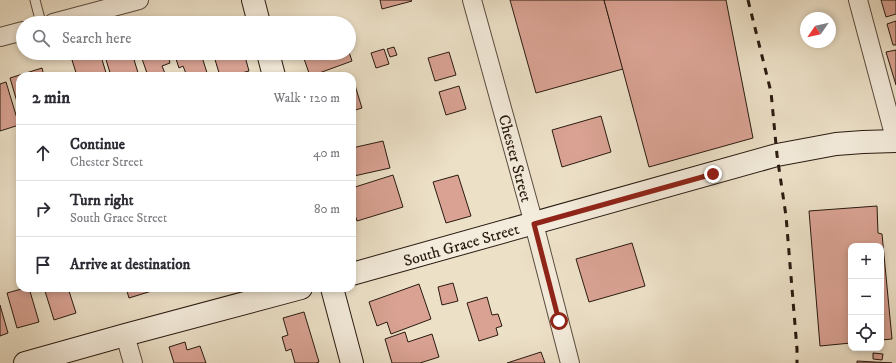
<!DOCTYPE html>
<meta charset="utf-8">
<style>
:root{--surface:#fff;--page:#f7f7f7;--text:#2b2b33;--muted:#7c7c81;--line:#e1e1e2}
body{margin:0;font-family:"IM FELL DW Pica",serif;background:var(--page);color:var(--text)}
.controls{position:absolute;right:12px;bottom:12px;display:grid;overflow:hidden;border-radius:8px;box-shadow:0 2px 6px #0003}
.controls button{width:36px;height:36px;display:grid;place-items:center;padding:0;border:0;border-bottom:1px solid var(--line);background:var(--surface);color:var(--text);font:20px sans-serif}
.compass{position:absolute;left:800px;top:12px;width:36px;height:36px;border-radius:50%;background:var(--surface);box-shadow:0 2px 6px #0003;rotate:236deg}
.stop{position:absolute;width:12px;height:12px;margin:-9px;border:3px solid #8f2418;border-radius:50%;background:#fff}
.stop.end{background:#8f2418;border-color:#fff;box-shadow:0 1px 4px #0008}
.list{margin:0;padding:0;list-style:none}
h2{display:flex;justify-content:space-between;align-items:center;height:52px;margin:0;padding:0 16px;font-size:17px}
h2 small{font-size:13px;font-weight:400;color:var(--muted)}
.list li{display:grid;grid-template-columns:26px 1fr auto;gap:12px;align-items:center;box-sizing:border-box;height:56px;padding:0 16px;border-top:1px solid var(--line)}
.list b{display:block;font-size:15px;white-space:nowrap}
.list p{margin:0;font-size:13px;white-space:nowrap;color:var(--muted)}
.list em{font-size:13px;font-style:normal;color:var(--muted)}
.icon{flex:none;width:22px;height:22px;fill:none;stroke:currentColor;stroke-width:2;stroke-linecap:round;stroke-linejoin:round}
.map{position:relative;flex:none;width:896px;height:363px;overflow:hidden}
.search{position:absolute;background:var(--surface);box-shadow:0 2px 6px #0003;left:16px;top:16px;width:340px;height:44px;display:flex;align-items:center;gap:10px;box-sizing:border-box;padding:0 14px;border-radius:22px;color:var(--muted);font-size:15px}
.panel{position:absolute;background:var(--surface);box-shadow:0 2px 6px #0003;left:16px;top:72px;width:340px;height:220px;border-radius:12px}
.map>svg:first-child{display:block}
.building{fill:#d9a293;stroke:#291a10}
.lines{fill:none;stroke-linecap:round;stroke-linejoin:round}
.lane-casing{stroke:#5a4c3e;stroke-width:11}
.street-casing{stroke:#5a4c3e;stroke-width:20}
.secondary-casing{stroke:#291a10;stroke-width:24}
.lane{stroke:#f3ebdb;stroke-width:9}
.street{stroke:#f3ebdb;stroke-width:18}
.secondary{stroke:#f3ebdb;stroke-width:22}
.rail{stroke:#291a10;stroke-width:3;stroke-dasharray:7 7;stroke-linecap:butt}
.route{stroke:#8f2418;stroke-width:5}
.labels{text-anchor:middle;stroke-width:3;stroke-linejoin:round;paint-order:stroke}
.street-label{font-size:16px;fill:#291a10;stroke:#f3ebdb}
</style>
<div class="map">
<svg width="896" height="363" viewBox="0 0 896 363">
<rect width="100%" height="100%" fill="#ece0c7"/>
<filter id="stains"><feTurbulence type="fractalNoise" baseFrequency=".005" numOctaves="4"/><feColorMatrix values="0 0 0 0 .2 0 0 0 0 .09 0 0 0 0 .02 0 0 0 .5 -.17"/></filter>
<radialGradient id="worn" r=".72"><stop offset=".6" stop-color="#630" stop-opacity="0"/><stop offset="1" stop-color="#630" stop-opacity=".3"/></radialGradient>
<g class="building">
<path d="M380,0H411L412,1L382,9Z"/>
<path d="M510,0H604L623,69L536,93Z"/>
<path d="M604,0H726L753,138L649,167Z"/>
<path d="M881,0H896V14L886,17Z"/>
<path d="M896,21V45H893L887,24Z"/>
<path d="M394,47L397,55L390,57L387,49Z"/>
<path d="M384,49L389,64L376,68L371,53Z"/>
<path d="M896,50V85L886,52Z"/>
<path d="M349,52L352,61L311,76H310L302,53H328L329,55L333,53H349Z"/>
<path d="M449,52L456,75L435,81L428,58Z"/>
<path d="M95,53H100L107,76H77L72,60Z"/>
<path d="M104,53H132L139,76H111Z"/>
<path d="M140,53H167L170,63L162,66L166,76H148Z"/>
<path d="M174,53H206L207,56L202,57L208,76H187L183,66L179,68Z"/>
<path d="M213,53H244L249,71L230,76H220Z"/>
<path d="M42,68L44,76H20V112L10,78Z"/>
<path d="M352,79H353L362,108L352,111Z"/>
<path d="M6,82L19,125L0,131V84Z"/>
<path d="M459,86L466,109L446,115L439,92Z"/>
<path d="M601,116L611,152L562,167L552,130Z"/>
<path d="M383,141L390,168L354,176L352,168V148Z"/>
<path d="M393,175L403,207L357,221L355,215L352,216V188Z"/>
<path d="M458,175L471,216L446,223L433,182Z"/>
<path d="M877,206L878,233L882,234L892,339L881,340V246H851V343L820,346L809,211Z"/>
<path d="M632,243L645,286L589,302L576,259Z"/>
<path d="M453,283L458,301L442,305L438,287Z"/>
<path d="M419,284L431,319L391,334L387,322L377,326L369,302Z"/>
<path d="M25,288H29L39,322L17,328L7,293Z"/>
<path d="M44,288H68L76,313L54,320Z"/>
<path d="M126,288H154L155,290L129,298Z"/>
<path d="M487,297L492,315L498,314L502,326L496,328L498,335L479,341L467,303Z"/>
<path d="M0,305L8,333L0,336Z"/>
<path d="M304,312L319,362L316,363H295L291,349L286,351L282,337L288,335L283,318Z"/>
<path d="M405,332L408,342L432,334L439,357L420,363H392L385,339Z"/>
<path d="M185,342L187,350L200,346L206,363H174L169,347Z"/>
<path d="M541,352L545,363H507Z"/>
<path d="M873,353L883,354L882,360L873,359Z"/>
<path d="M857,361L892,363H857Z"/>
</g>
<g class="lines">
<g class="lane-casing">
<path id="lane" d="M35,0L41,23"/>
</g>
<g class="street-casing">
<g id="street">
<path d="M472,0L534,224L570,363"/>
<path d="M858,0L896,142"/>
<path d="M53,23L139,0"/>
<path d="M0,37L23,31"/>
<path d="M125,335L133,363"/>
</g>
</g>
<g class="secondary-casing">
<g id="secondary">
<path d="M253,0L259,23"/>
<path d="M268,53L274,76"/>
<path d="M352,274L777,155L836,144L863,142L896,141"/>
<path d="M332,288L352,363"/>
<path d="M25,363L125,335L301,288"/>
</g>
</g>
<use href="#lane" class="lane"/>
<use href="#street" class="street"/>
<use href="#secondary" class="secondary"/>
<path class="rail" d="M748,0L771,92L777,155L786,216L797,349V363"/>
</g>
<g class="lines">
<path class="route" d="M559,321L534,224L713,174"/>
</g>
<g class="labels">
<g class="street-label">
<text transform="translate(516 158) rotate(75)" y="6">Chester Street</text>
<text transform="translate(461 244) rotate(-16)" y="6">South Grace Street</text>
</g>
</g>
<rect width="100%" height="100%" filter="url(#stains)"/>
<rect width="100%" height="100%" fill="url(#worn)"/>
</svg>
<div class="controls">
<button>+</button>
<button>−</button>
<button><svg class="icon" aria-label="locate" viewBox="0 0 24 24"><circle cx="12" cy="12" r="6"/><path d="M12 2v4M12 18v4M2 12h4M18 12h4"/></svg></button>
</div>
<svg class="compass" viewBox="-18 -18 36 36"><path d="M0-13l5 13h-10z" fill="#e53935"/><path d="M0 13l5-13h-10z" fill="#7c7c81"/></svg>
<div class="stop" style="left:559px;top:321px"></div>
<div class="stop end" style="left:713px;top:174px"></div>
<div class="search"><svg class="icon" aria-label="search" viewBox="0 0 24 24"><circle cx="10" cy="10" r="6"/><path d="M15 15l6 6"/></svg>Search here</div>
<section class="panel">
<h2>2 min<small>Walk · 120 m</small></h2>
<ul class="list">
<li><svg class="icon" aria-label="ahead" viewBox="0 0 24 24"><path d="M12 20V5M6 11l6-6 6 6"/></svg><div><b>Continue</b><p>Chester Street</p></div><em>40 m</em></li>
<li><svg class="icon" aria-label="right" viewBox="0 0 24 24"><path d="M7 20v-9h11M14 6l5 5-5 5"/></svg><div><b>Turn right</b><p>South Grace Street</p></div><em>80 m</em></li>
<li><svg class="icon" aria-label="arrive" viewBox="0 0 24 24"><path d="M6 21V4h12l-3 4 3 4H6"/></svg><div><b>Arrive at destination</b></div></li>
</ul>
</section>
</div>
